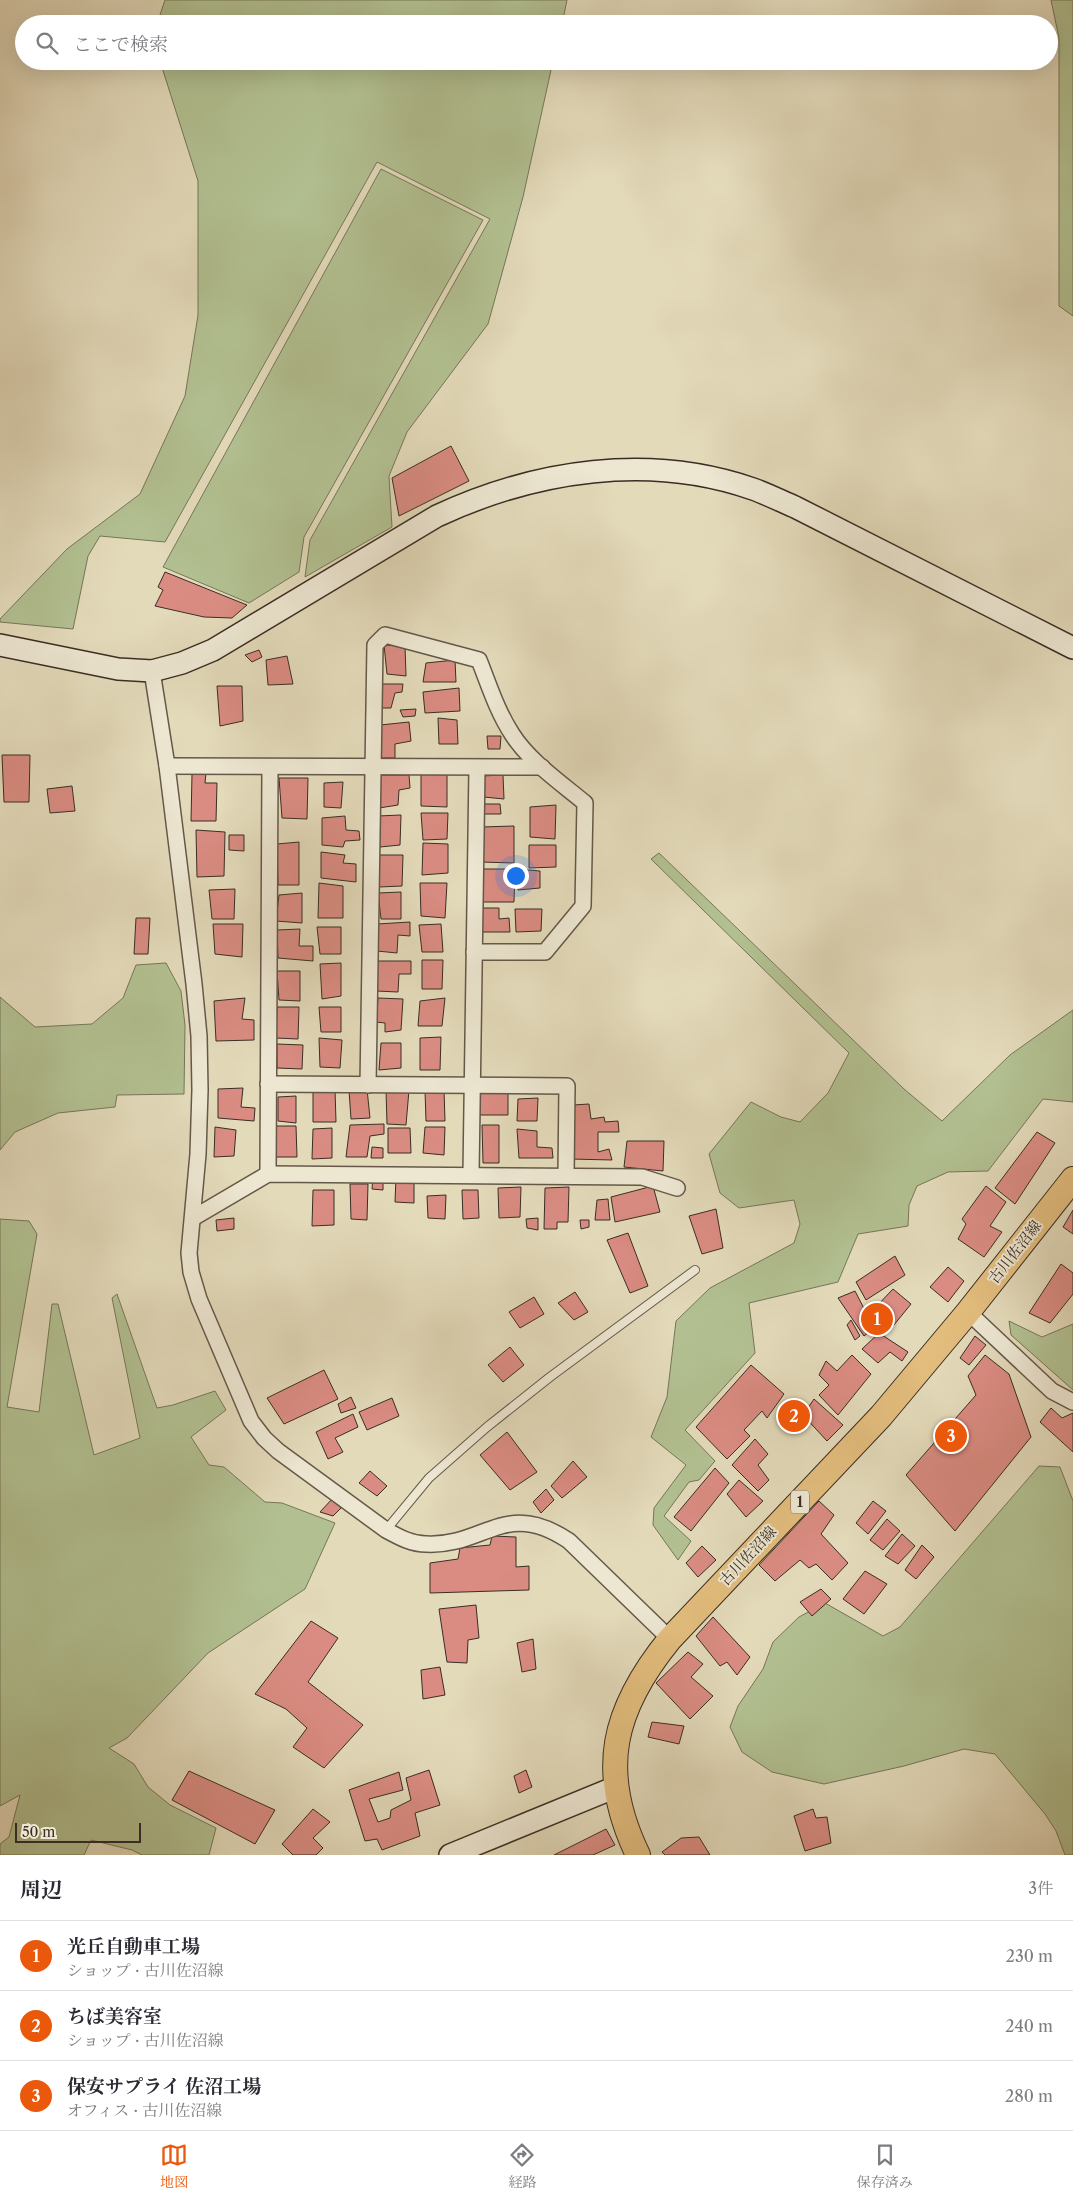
<!DOCTYPE html>
<html lang="ja">
<meta charset="utf-8">
<style>
:root{--surface:#fff;--page:#f2f2f3;--text:#2b2b33;--muted:#7c7c81;--line:#e1e1e2;--accent:#ea580c}
body{margin:0;font-family:"Libre Caslon Text","Noto Serif JP",serif;background:var(--page);color:var(--text)}
.scale{position:absolute;left:15px;bottom:12px;width:126px;box-sizing:border-box;padding-left:5px;border:2px solid #3b2d24;border-top:0;font-size:14px;line-height:18px;white-space:nowrap;color:#3b2d24;-webkit-text-stroke:4px #ede7d2;paint-order:stroke}
.you{position:absolute;left:515px;top:875px;width:18px;height:18px;margin:-12px;border:4px solid #fff;border-radius:50%;background:#1a73e8;box-shadow:0 0 0 8px #1a73e833}
.badge{display:grid;place-items:center;width:32px;height:32px;border-radius:50%;background:var(--accent);color:#fff;font-size:16px;font-weight:700}
.pin{position:absolute;translate:-50% -50%;border:2px solid #fff;box-shadow:0 1px 5px #0006}
.list{margin:0;padding:0;list-style:none}
h2{display:flex;justify-content:space-between;align-items:center;height:65px;margin:0;padding:0 20px;font-size:21px}
h2 small{font-size:16px;font-weight:400;color:var(--muted)}
.list li{display:grid;grid-template-columns:32px 1fr auto;gap:15px;align-items:center;box-sizing:border-box;height:70px;padding:0 20px;border-top:1px solid var(--line)}
.list b{display:block;font-size:19px;white-space:nowrap}
.list p{margin:0;font-size:16px;white-space:nowrap;color:var(--muted)}
.list em{font-size:16px;font-style:normal;color:var(--muted)}
.icon{flex:none;width:28px;height:28px;fill:none;stroke:currentColor;stroke-width:2;stroke-linecap:round;stroke-linejoin:round}
.map{position:relative;flex:none;width:1073px;height:1855px;overflow:hidden}
.search{position:absolute;background:var(--surface);box-shadow:0 5px 20px #0002;left:15px;right:15px;top:15px;height:55px;display:flex;align-items:center;gap:12px;box-sizing:border-box;padding:0 18px;border-radius:28px;color:var(--muted);font-size:19px}
.sheet{height:275px;background:var(--surface)}
nav{display:flex;justify-content:space-around;align-items:center;box-sizing:border-box;height:70px;border-top:1px solid var(--line);background:var(--surface);font-size:14px;color:var(--muted)}
nav a{display:grid;justify-items:center;gap:2px}
nav .on{color:var(--accent)}
.map>svg:first-child{display:block}
.green{fill:#b2c091;stroke:#76765a}
.building{fill:#da8c82;stroke:#3b2d24}
.lines{fill:none;stroke-linecap:round;stroke-linejoin:round}
.lane-casing{stroke:#65584a;stroke-width:10}
.street-casing{stroke:#65584a;stroke-width:18}
.secondary-casing{stroke:#3b2d24;stroke-width:24}
.primary-casing{stroke:#3b2d24;stroke-width:26}
.lane{stroke:#ede7d2;stroke-width:8}
.street{stroke:#ede7d2;stroke-width:15}
.secondary{stroke:#ede7d2;stroke-width:21}
.primary{stroke:#e2bd7d;stroke-width:24}
.labels{text-anchor:middle;stroke-width:4;stroke-linejoin:round;paint-order:stroke}
.shield{fill:#ede7d2;stroke:#706558;stroke-width:1}
.shield-label{font-size:14px;font-weight:bold;fill:#3b2d24}
.street-label{font-size:15px;fill:#3b2d24;stroke:#ede7d2}
</style>
<div class="map">
<svg width="1073" height="1855" viewBox="0 0 1073 1855">
<rect width="100%" height="100%" fill="#e3daba"/>
<filter id="stains"><feTurbulence type="fractalNoise" baseFrequency=".004" numOctaves="4"/><feColorMatrix values="0 0 0 0 .2 0 0 0 0 .09 0 0 0 0 .02 0 0 0 .5 -.17"/></filter>
<radialGradient id="worn" r=".72"><stop offset=".6" stop-color="#630" stop-opacity="0"/><stop offset="1" stop-color="#630" stop-opacity=".3"/></radialGradient>
<g class="green">
<path d="M165,0H567L562,24H157Z"/>
<path d="M1051,0H1073V316L1059,306V38Z"/>
<path d="M160,61H553L523,197L488,324L407,432L389,476L392,527L305,577L310,540L490,219L377,162L165,542L100,536L88,556L73,629L0,622V619L67,549L140,494L185,396L198,315V181Z"/>
<path d="M381,169L483,220L304,537L299,572L249,603L163,567Z"/>
<path d="M659,853L904,1089L942,1121L1010,1055L1073,1010V1102L1043,1099L988,1171L948,1172L917,1186L909,1205L908,1226L858,1234L838,1282L749,1303L755,1353L685,1430L715,1461L699,1480L689,1482L664,1516L691,1541L678,1560L653,1525L654,1508L686,1465L651,1437L667,1397L676,1321L710,1288L794,1243L800,1224L794,1200L739,1208L720,1193L709,1154L751,1102L781,1117L800,1122L828,1093L849,1053L651,859Z"/>
<path d="M166,963L181,991L185,1025L184,1094L117,1095L115,1107L58,1113L15,1132L0,1150V997L35,1027L92,1024L123,998L136,965Z"/>
<path d="M0,1219L29,1221L37,1234L7,1407L39,1412L52,1304H58L94,1455L140,1438L112,1298L117,1294L157,1408L173,1405L215,1391L226,1410L191,1437L209,1465L224,1467L265,1502L282,1503L335,1523L305,1589L208,1653L127,1738L109,1748L134,1764L148,1787L170,1805L216,1828L209,1855H142L132,1850L91,1840L84,1855H0V1844L9,1837L20,1795L0,1806Z"/>
<path d="M1009,1321L1042,1337L1073,1324V1390L1011,1335Z"/>
<path d="M1039,1466L1060,1467L1073,1501V1855H1065L1056,1831L1045,1814L995,1754L964,1749L904,1766L824,1784L772,1772L742,1752L730,1727L738,1706L763,1669L773,1642L799,1617L825,1603L883,1636L900,1627Z"/>
</g>
<g class="building">
<path d="M451,446L469,481L399,516L392,478Z"/>
<path d="M165,572L247,605L232,618L204,617L155,606L163,590L158,587Z"/>
<path d="M384,645L405,646L406,676L387,674Z"/>
<path d="M259,650L262,657L252,662L245,655Z"/>
<path d="M287,656L293,684L268,685L266,660Z"/>
<path d="M455,660L456,682H423L426,663Z"/>
<path d="M380,684H403L402,692L395,693L391,708H380Z"/>
<path d="M217,686H242L243,721L220,726Z"/>
<path d="M459,688L460,711L425,713L423,692Z"/>
<path d="M416,709L415,716L403,717L400,710Z"/>
<path d="M438,718L457,720L458,744H439Z"/>
<path d="M409,722L411,741L395,744V758H381L380,725Z"/>
<path d="M487,736H501L500,749H488Z"/>
<path d="M2,755H30L29,802H4Z"/>
<path d="M206,773L205,783H217L216,821H191L192,774Z"/>
<path d="M421,773H447V807L421,806Z"/>
<path d="M380,775H409L410,788L399,790L398,805L379,808Z"/>
<path d="M503,775L504,799L484,797L482,776Z"/>
<path d="M279,778H308L307,819L282,818Z"/>
<path d="M343,782L341,808L324,807V783Z"/>
<path d="M72,786L75,811L50,813L47,789Z"/>
<path d="M482,804H500L501,814H483Z"/>
<path d="M556,805L555,839L530,837V807Z"/>
<path d="M421,813H448L447,839L423,840Z"/>
<path d="M401,815L400,845L380,847L378,816Z"/>
<path d="M345,816L346,830L359,831L360,840L345,841L343,847L322,845V818Z"/>
<path d="M514,826V863L481,862V827Z"/>
<path d="M196,830L225,832L224,876L197,877Z"/>
<path d="M229,835H244V851L229,850Z"/>
<path d="M299,842V885H278L277,844Z"/>
<path d="M423,843L448,844V873L422,875Z"/>
<path d="M529,845H556V867L529,868Z"/>
<path d="M321,852L345,855L343,863L356,864V882L321,878Z"/>
<path d="M379,855H403L402,886L379,887Z"/>
<path d="M482,869H515L514,902H481Z"/>
<path d="M517,869L540,871V888L518,890Z"/>
<path d="M319,883L343,886V918H318Z"/>
<path d="M420,883H447L445,918L421,916Z"/>
<path d="M235,889L234,919H212L209,890Z"/>
<path d="M401,892V919H381L378,893Z"/>
<path d="M302,893V923L276,921L279,895Z"/>
<path d="M481,908H499V919L509,918L510,932H480Z"/>
<path d="M515,909H542L541,931L516,932Z"/>
<path d="M136,918H150L148,954H134Z"/>
<path d="M410,922V936L398,935L397,953L377,951V924Z"/>
<path d="M213,924H243L242,957L215,954Z"/>
<path d="M441,924L443,952H422L419,925Z"/>
<path d="M317,927H341V954H320Z"/>
<path d="M300,929L299,946H313V961L278,958L277,930Z"/>
<path d="M422,960H443L442,989H422Z"/>
<path d="M378,961H411V974H399L398,992L376,991Z"/>
<path d="M341,963V996L322,999L320,964Z"/>
<path d="M277,971H300V1001L279,1000Z"/>
<path d="M245,998L242,1019L254,1020V1040L216,1041L214,1001Z"/>
<path d="M378,998L403,999L401,1030L385,1032V1023L376,1022Z"/>
<path d="M445,998L442,1026H418L420,1001Z"/>
<path d="M277,1007H299L298,1039L276,1038Z"/>
<path d="M319,1007H341V1032H321Z"/>
<path d="M441,1037L440,1070H420V1038Z"/>
<path d="M319,1038L342,1040L340,1068L320,1067Z"/>
<path d="M381,1043H401V1068L379,1070Z"/>
<path d="M277,1044L303,1045L302,1069L277,1068Z"/>
<path d="M243,1088L241,1107L255,1108L254,1121L218,1118V1089Z"/>
<path d="M335,1089L336,1122H313V1090Z"/>
<path d="M367,1089L370,1118L351,1119L349,1090Z"/>
<path d="M386,1090H409L406,1125L387,1124Z"/>
<path d="M444,1090L445,1121H426L425,1091Z"/>
<path d="M508,1091V1115H479V1092Z"/>
<path d="M296,1096V1123L278,1121V1097Z"/>
<path d="M538,1098L537,1121H517L518,1099Z"/>
<path d="M589,1104L591,1119L604,1117L605,1122L618,1121L619,1132H598V1152L609,1149L612,1160L570,1159L573,1105Z"/>
<path d="M384,1124V1134L370,1136L367,1157H346L350,1125Z"/>
<path d="M482,1125H499V1163H483Z"/>
<path d="M276,1126H296L297,1157H274Z"/>
<path d="M215,1127L236,1130L234,1156L214,1157Z"/>
<path d="M425,1127H445L444,1155L423,1153Z"/>
<path d="M332,1128V1158L312,1159L313,1129Z"/>
<path d="M388,1128H410L411,1153H388Z"/>
<path d="M517,1129L537,1131V1147L552,1148L553,1158H519Z"/>
<path d="M1037,1132L1055,1143L1015,1204L995,1188Z"/>
<path d="M627,1141H664L663,1171L624,1167Z"/>
<path d="M372,1147L383,1148V1158H371Z"/>
<path d="M373,1176H383V1190L372,1189Z"/>
<path d="M396,1177H414V1203L395,1202Z"/>
<path d="M350,1184H368L367,1220L351,1219Z"/>
<path d="M653,1186L660,1212L615,1222L611,1197Z"/>
<path d="M986,1186L1006,1202L990,1226L1002,1232L984,1257L958,1239L966,1224L962,1219Z"/>
<path d="M521,1187L520,1217L499,1218L498,1188Z"/>
<path d="M569,1187L568,1222H557V1229H544L545,1188Z"/>
<path d="M313,1190H334V1225L312,1226Z"/>
<path d="M462,1190H478L479,1218L463,1219Z"/>
<path d="M446,1195L445,1219L428,1218L427,1196Z"/>
<path d="M608,1199L610,1220H595L597,1200Z"/>
<path d="M716,1209L723,1248L702,1254L689,1216Z"/>
<path d="M1073,1210V1234L1063,1227Z"/>
<path d="M234,1218V1229L217,1231L216,1220Z"/>
<path d="M538,1218V1230L527,1228L526,1219Z"/>
<path d="M580,1220H589V1227L581,1229Z"/>
<path d="M628,1233L648,1286L630,1293L607,1240Z"/>
<path d="M895,1256L905,1275L866,1300L856,1282Z"/>
<path d="M1061,1264L1073,1273V1294L1050,1323L1029,1313Z"/>
<path d="M948,1267L964,1281L948,1302L930,1287Z"/>
<path d="M893,1289L911,1304L889,1331L872,1311Z"/>
<path d="M855,1291L874,1328L864,1336L838,1298Z"/>
<path d="M575,1292L588,1312L574,1320L558,1303Z"/>
<path d="M534,1297L544,1314L520,1328L509,1312Z"/>
<path d="M851,1320L860,1336L855,1340L847,1325Z"/>
<path d="M879,1333L908,1352L902,1361L890,1352L878,1363L862,1349Z"/>
<path d="M975,1336L986,1345L969,1365L960,1358Z"/>
<path d="M510,1347L524,1365L503,1382L488,1365Z"/>
<path d="M852,1355L871,1374L838,1415L819,1395L829,1385L819,1375L826,1361L837,1371Z"/>
<path d="M985,1355L1009,1374L1031,1437L955,1531L906,1475L976,1395L968,1376Z"/>
<path d="M751,1365L784,1394L767,1418L762,1411L744,1430L750,1436L727,1459L696,1427Z"/>
<path d="M324,1370L338,1399L284,1424L267,1398Z"/>
<path d="M351,1397L356,1408L341,1413L338,1404Z"/>
<path d="M392,1398L399,1416L367,1430L359,1412Z"/>
<path d="M814,1399L843,1425L827,1441L803,1415Z"/>
<path d="M1051,1408L1062,1418L1073,1413V1452L1040,1422Z"/>
<path d="M353,1414L358,1427L335,1438L343,1452L328,1459L316,1432Z"/>
<path d="M507,1432L537,1472L510,1490L480,1455Z"/>
<path d="M755,1439L768,1454L758,1465L769,1480L758,1491L732,1465Z"/>
<path d="M573,1461L587,1477L562,1498L551,1486Z"/>
<path d="M715,1468L729,1483L691,1531L674,1517Z"/>
<path d="M370,1471L387,1486L377,1496L359,1483Z"/>
<path d="M739,1480L763,1501L746,1517L727,1494Z"/>
<path d="M546,1489L554,1500L541,1513L533,1502Z"/>
<path d="M333,1498L341,1508L333,1516L320,1512Z"/>
<path d="M819,1501L834,1515L821,1534L848,1563L832,1580L816,1564L809,1568L800,1560L775,1581L759,1565Z"/>
<path d="M873,1501L886,1511L868,1534L856,1523Z"/>
<path d="M887,1519L900,1531L883,1550L870,1540Z"/>
<path d="M902,1534L915,1546L898,1564L885,1556Z"/>
<path d="M492,1536L516,1537V1567L529,1566V1590L430,1593V1563L458,1559L460,1548L490,1545Z"/>
<path d="M922,1545L934,1557L916,1579L905,1570Z"/>
<path d="M702,1546L716,1560L698,1577L686,1563Z"/>
<path d="M865,1571L887,1584L864,1614L843,1599Z"/>
<path d="M821,1589L831,1599L812,1616L800,1602Z"/>
<path d="M476,1605L479,1638L468,1640L467,1663L447,1662L439,1609Z"/>
<path d="M713,1617L750,1657L737,1675L727,1662L720,1666L696,1636Z"/>
<path d="M311,1621L338,1638L308,1682L363,1725L324,1768L293,1747L307,1728L286,1709L255,1694Z"/>
<path d="M533,1639L536,1669L522,1672L517,1643Z"/>
<path d="M688,1652L703,1664L691,1677L713,1696L690,1719L656,1683Z"/>
<path d="M440,1667L445,1695L423,1699L421,1670Z"/>
<path d="M652,1722L684,1726L679,1744L648,1737Z"/>
<path d="M429,1770L440,1805L415,1813L420,1836L382,1850L377,1839L365,1841L349,1790L399,1772L403,1790L369,1799L378,1822L390,1818L391,1810L411,1800L406,1778Z"/>
<path d="M526,1770L532,1787L519,1793L514,1776Z"/>
<path d="M189,1771L275,1810L255,1844L172,1800Z"/>
<path d="M313,1809L330,1822L313,1838L323,1848L316,1855H293L282,1844Z"/>
<path d="M813,1809L816,1818L827,1817L831,1843L805,1851L794,1816Z"/>
<path d="M606,1829L615,1845L593,1855H554Z"/>
<path d="M699,1837L710,1855H665L662,1852L681,1838Z"/>
</g>
<g class="lines">
<g class="lane-casing">
<path id="lane" d="M386,1530L429,1478L487,1427L550,1377L695,1270"/>
</g>
<g class="street-casing">
<g id="street">
<path d="M152,671L167,766L194,984L199,1036L200,1090L198,1154L189,1253L191,1272L199,1299L251,1421L264,1438L278,1451L386,1530C399,1537 411,1544 426,1544C485,1547 505,1498 569,1541L670,1639"/>
<path d="M167,766L542,767"/>
<path d="M268,1084L567,1086L566,1176"/>
<path d="M368,1085L375,645L385,635L479,660C489,685 497,711 512,734C529,761 561,783 585,803L583,906L545,952H474"/>
<path d="M268,1174L270,767"/>
<path d="M471,1174L477,768"/>
<path d="M193,1218L268,1174L642,1177L677,1188"/>
<path d="M968,1312L1052,1391L1073,1402"/>
</g>
</g>
<g class="secondary-casing">
<g id="secondary">
<path d="M0,645L118,669L152,671L182,663L213,650L437,516C536,470 649,453 753,489C767,494 781,501 795,507L1073,648"/>
<path d="M450,1855L616,1787"/>
</g>
</g>
<g class="primary-casing">
<path id="primary" d="M638,1855C597,1770 613,1709 670,1639L881,1416L968,1312L1073,1179"/>
</g>
<use href="#lane" class="lane"/>
<use href="#street" class="street"/>
<use href="#secondary" class="secondary"/>
<use href="#primary" class="primary"/>
</g>
<g class="labels">
<rect class="shield" x="791" y="1490.5" width="18" height="23" rx="4"/>
<g class="shield-label">
<text x="800" y="1507">1</text>
</g>
<g class="street-label">
<text transform="translate(1015 1252) rotate(-52)" y="5">古川佐沼線</text>
<text transform="translate(748 1556) rotate(-47)" y="5">古川佐沼線</text>
</g>
</g>
<rect width="100%" height="100%" filter="url(#stains)"/>
<rect width="100%" height="100%" fill="url(#worn)"/>
</svg>
<div class="scale">50 m</div>
<div class="you"></div>
<div class="pin badge" style="left:877px;top:1319px">1</div>
<div class="pin badge" style="left:794px;top:1416px">2</div>
<div class="pin badge" style="left:951px;top:1436px">3</div>
<div class="search"><svg class="icon" aria-label="search" viewBox="0 0 24 24"><circle cx="10" cy="10" r="6"/><path d="M15 15l6 6"/></svg>ここで検索</div>
</div>
<section class="sheet">
<h2>周辺<small>3件</small></h2>
<ul class="list">
<li><span class="badge">1</span><div><b>光丘自動車工場</b><p>ショップ · 古川佐沼線</p></div><em>230 m</em></li>
<li><span class="badge">2</span><div><b>ちば美容室</b><p>ショップ · 古川佐沼線</p></div><em>240 m</em></li>
<li><span class="badge">3</span><div><b>保安サプライ 佐沼工場</b><p>オフィス · 古川佐沼線</p></div><em>280 m</em></li>
</ul>
</section>
<nav>
<a class="on"><svg class="icon" aria-label="map" viewBox="0 0 24 24"><path d="M3 6l6-2 6 2 6-2v14l-6 2-6-2-6 2zM9 4v14M15 6v14"/></svg>地図</a>
<a><svg class="icon" aria-label="directions" viewBox="0 0 24 24"><path d="M12 3l9 9-9 9-9-9zM9 14v-3h6M13 9l2 2-2 2"/></svg>経路</a>
<a><svg class="icon" aria-label="saved" viewBox="0 0 24 24"><path d="M7 4h10v16l-5-4-5 4z"/></svg>保存済み</a>
</nav>
